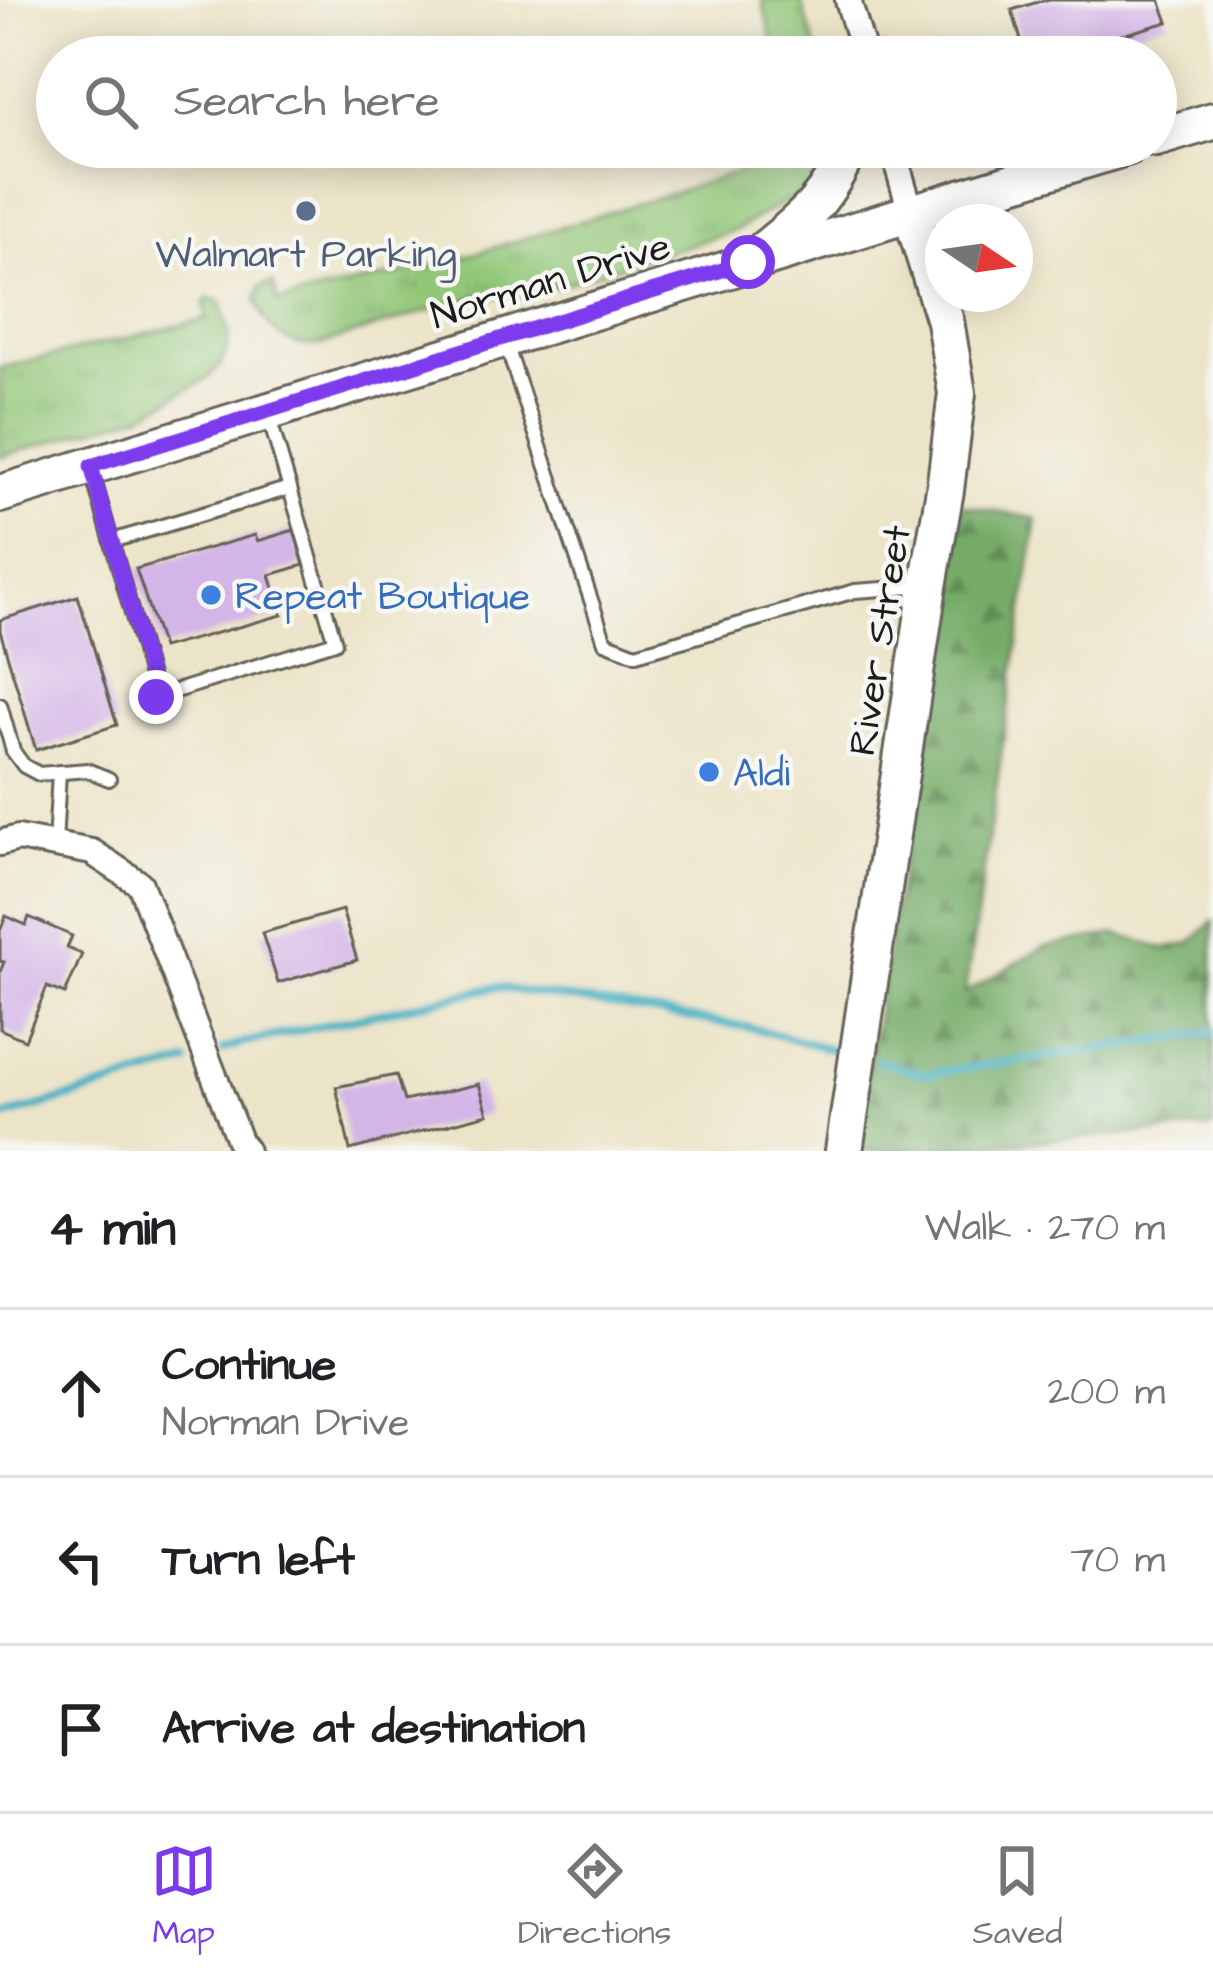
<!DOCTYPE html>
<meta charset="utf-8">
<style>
:root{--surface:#fff;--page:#f6f6f6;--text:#202124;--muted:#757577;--line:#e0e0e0;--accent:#7c3aed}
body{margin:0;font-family:"Architects Daughter",sans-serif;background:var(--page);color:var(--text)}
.compass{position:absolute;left:925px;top:204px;width:108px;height:108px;border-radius:50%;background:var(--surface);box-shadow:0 6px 30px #0003;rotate:103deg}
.stop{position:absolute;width:36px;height:36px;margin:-27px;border:9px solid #7c3aed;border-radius:50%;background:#fff}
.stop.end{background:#7c3aed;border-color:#fff;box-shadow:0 3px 12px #0008}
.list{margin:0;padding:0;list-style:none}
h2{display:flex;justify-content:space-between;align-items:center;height:156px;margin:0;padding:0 48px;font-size:51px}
h2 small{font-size:39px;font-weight:400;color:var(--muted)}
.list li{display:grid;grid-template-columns:78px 1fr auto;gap:36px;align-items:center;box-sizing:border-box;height:168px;padding:0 48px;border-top:3px solid var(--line)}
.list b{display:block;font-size:45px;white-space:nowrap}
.list p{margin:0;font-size:39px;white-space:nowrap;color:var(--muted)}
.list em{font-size:39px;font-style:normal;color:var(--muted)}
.icon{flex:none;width:66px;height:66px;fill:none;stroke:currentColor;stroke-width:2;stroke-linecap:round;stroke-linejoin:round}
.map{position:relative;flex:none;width:1213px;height:1151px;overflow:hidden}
.search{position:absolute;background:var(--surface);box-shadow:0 6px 30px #0003;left:36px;right:36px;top:36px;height:132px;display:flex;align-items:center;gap:30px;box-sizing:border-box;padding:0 42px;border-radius:66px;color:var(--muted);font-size:45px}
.sheet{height:660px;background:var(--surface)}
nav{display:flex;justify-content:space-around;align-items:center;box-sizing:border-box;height:168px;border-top:3px solid var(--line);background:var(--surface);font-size:33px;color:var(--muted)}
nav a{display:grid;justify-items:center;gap:6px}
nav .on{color:var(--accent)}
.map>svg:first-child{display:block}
.grass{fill:url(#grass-tufts);stroke:#58724a;stroke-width:3}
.forest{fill:url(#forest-firs);stroke:#496442;stroke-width:3}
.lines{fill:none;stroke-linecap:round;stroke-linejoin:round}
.stream{stroke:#45b1c3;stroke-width:8}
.building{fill:#d4b5e7}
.lane-casing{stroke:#656258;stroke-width:18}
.street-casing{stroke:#656258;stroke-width:30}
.secondary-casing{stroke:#656258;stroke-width:42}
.lane{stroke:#fff;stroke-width:12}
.street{stroke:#fff;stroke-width:24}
.secondary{stroke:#fff;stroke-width:36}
.route{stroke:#7c3aed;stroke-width:15}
.service-dot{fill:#5c6f8a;stroke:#f6f6f2;stroke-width:4.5}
.shop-dot{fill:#3f7fe0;stroke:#f6f6f2;stroke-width:4.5}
.labels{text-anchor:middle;stroke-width:9;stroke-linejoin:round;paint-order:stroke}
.service-label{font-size:39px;fill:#4e5e75;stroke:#f6f6f2}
.street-label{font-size:39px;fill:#1c1c1c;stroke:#f6f6f2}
.shop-label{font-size:39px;fill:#366cbe;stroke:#f6f6f2;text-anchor:start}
</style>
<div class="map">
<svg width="1213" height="1151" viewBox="0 0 1213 1151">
<defs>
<pattern id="grass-tufts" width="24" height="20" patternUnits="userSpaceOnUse" patternTransform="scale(3)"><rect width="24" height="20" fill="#93c778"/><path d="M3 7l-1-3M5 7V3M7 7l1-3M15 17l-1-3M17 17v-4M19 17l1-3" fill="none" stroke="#7eaa67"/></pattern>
<pattern id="forest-firs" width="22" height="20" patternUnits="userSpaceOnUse" patternTransform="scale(3)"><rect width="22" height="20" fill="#76ac68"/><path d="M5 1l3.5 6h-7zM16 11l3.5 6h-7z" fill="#608b55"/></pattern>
</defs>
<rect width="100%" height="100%" fill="#f6f6f2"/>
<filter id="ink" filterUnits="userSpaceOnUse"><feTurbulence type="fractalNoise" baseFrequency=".00833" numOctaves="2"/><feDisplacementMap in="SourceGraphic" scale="24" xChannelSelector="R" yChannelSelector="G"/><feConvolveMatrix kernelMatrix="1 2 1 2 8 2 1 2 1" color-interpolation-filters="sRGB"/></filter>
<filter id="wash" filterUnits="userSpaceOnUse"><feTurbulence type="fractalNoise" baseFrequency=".004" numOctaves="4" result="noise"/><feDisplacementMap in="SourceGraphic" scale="48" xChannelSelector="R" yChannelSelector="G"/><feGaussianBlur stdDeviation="2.7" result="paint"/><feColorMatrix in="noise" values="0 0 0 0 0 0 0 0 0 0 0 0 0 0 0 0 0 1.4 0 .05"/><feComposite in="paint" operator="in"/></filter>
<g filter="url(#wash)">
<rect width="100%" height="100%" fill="#ece4c8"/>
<g class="grass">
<path d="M762,0H801L818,57H776Z"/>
<path d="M776,147H834L811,187L736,230L523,297L476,296L319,345C287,348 265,330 256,299L261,286L273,283L278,302L441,264L779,160Z"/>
<path d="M208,299L217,300L222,304L229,335L227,350L220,366L206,379L143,414L0,457V368L207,319L204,304Z"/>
</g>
<path class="forest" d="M963,505L1037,519L965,993L1044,947L1116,934L1165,949L1191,943L1213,921V1128L903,1151H854Z"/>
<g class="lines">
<g class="stream">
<path d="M223,1050L243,1043L496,987L752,1028L838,1051"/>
<path d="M878,1061L925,1074L1213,1032"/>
<path d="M0,1118L187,1063"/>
</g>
</g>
<g id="blocks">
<g class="building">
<path d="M1044,0H1160L1168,22L1045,57H1026L1012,10Z"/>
<path d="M294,530L304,565L270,575L282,615L162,648L136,569L255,535L258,541Z"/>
<path d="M78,596L117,725L36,750L0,631V620Z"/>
<path d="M342,910L357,960L278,983L262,933Z"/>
<path d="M6,916L26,925L29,917L72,936L67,948L82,954L65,994L47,987L25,1040L0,1029V972L4,962L0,961V931Z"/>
<path d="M396,1075L404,1101L479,1084L488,1114L350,1150L336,1087Z"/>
</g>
</g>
</g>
<g filter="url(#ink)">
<use href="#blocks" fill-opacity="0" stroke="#656258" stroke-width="3"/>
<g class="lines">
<g class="lane-casing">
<g id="lane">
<path d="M506,344L605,642L636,654L855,591L926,586"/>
<path d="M92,473L156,697L335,642L268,414"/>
<path d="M112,541L290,488"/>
<path d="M0,705L13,751L24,766L39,774L87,770L109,779"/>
<path d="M55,845L59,772"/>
</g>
</g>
<g class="street-casing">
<g id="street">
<path d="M848,0L865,57"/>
<path d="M892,147L911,212"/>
<path d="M0,843L18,838L92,852L140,884L240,1143L246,1151"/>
</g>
</g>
<g class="secondary-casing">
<g id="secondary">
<path d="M1156,138L1213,121"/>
<path d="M765,249C807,216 828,197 849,147"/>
<path d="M0,494L1126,147"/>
<path d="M844,1151L928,586L945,490L957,393L945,321L911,212"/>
</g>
</g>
<use href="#lane" class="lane"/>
<use href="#street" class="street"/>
<use href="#secondary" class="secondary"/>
</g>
</g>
<g class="lines" filter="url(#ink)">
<path class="route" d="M156,697L91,466L748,262"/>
</g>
<circle class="service-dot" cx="306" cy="211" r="12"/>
<g class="shop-dot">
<circle cx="211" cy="595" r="12"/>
<circle cx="709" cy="772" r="12"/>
</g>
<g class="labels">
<g class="service-label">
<text x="306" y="267">Walmart Parking</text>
</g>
<g class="street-label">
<text transform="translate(550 279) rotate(-17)" y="14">Norman Drive</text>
<text transform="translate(878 640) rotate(-81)" y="14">River Street</text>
</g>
<g class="shop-label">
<text x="235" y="609">Repeat Boutique</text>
<text x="733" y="786">Aldi</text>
</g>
</g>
</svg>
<svg class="compass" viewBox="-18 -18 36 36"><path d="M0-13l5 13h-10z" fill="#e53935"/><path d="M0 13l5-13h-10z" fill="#757577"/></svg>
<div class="stop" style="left:748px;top:262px"></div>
<div class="stop end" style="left:156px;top:697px"></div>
<div class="search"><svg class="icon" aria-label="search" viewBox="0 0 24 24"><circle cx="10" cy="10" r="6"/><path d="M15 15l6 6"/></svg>Search here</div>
</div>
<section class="sheet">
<h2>4 min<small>Walk · 270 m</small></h2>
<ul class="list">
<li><svg class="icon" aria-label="ahead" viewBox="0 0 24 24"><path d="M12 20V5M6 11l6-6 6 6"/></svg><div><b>Continue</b><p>Norman Drive</p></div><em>200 m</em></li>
<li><svg class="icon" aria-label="left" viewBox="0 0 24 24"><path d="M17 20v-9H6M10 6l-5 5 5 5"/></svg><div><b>Turn left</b></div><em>70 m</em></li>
<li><svg class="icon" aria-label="arrive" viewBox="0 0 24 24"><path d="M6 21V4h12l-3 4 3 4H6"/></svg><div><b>Arrive at destination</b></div></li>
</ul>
</section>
<nav>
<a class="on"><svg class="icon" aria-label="map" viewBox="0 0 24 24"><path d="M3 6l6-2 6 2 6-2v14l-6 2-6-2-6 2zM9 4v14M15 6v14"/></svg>Map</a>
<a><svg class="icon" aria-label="directions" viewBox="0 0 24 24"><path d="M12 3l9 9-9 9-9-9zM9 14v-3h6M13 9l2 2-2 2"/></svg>Directions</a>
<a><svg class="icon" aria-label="saved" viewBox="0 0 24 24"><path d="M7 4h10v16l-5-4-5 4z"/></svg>Saved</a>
</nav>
